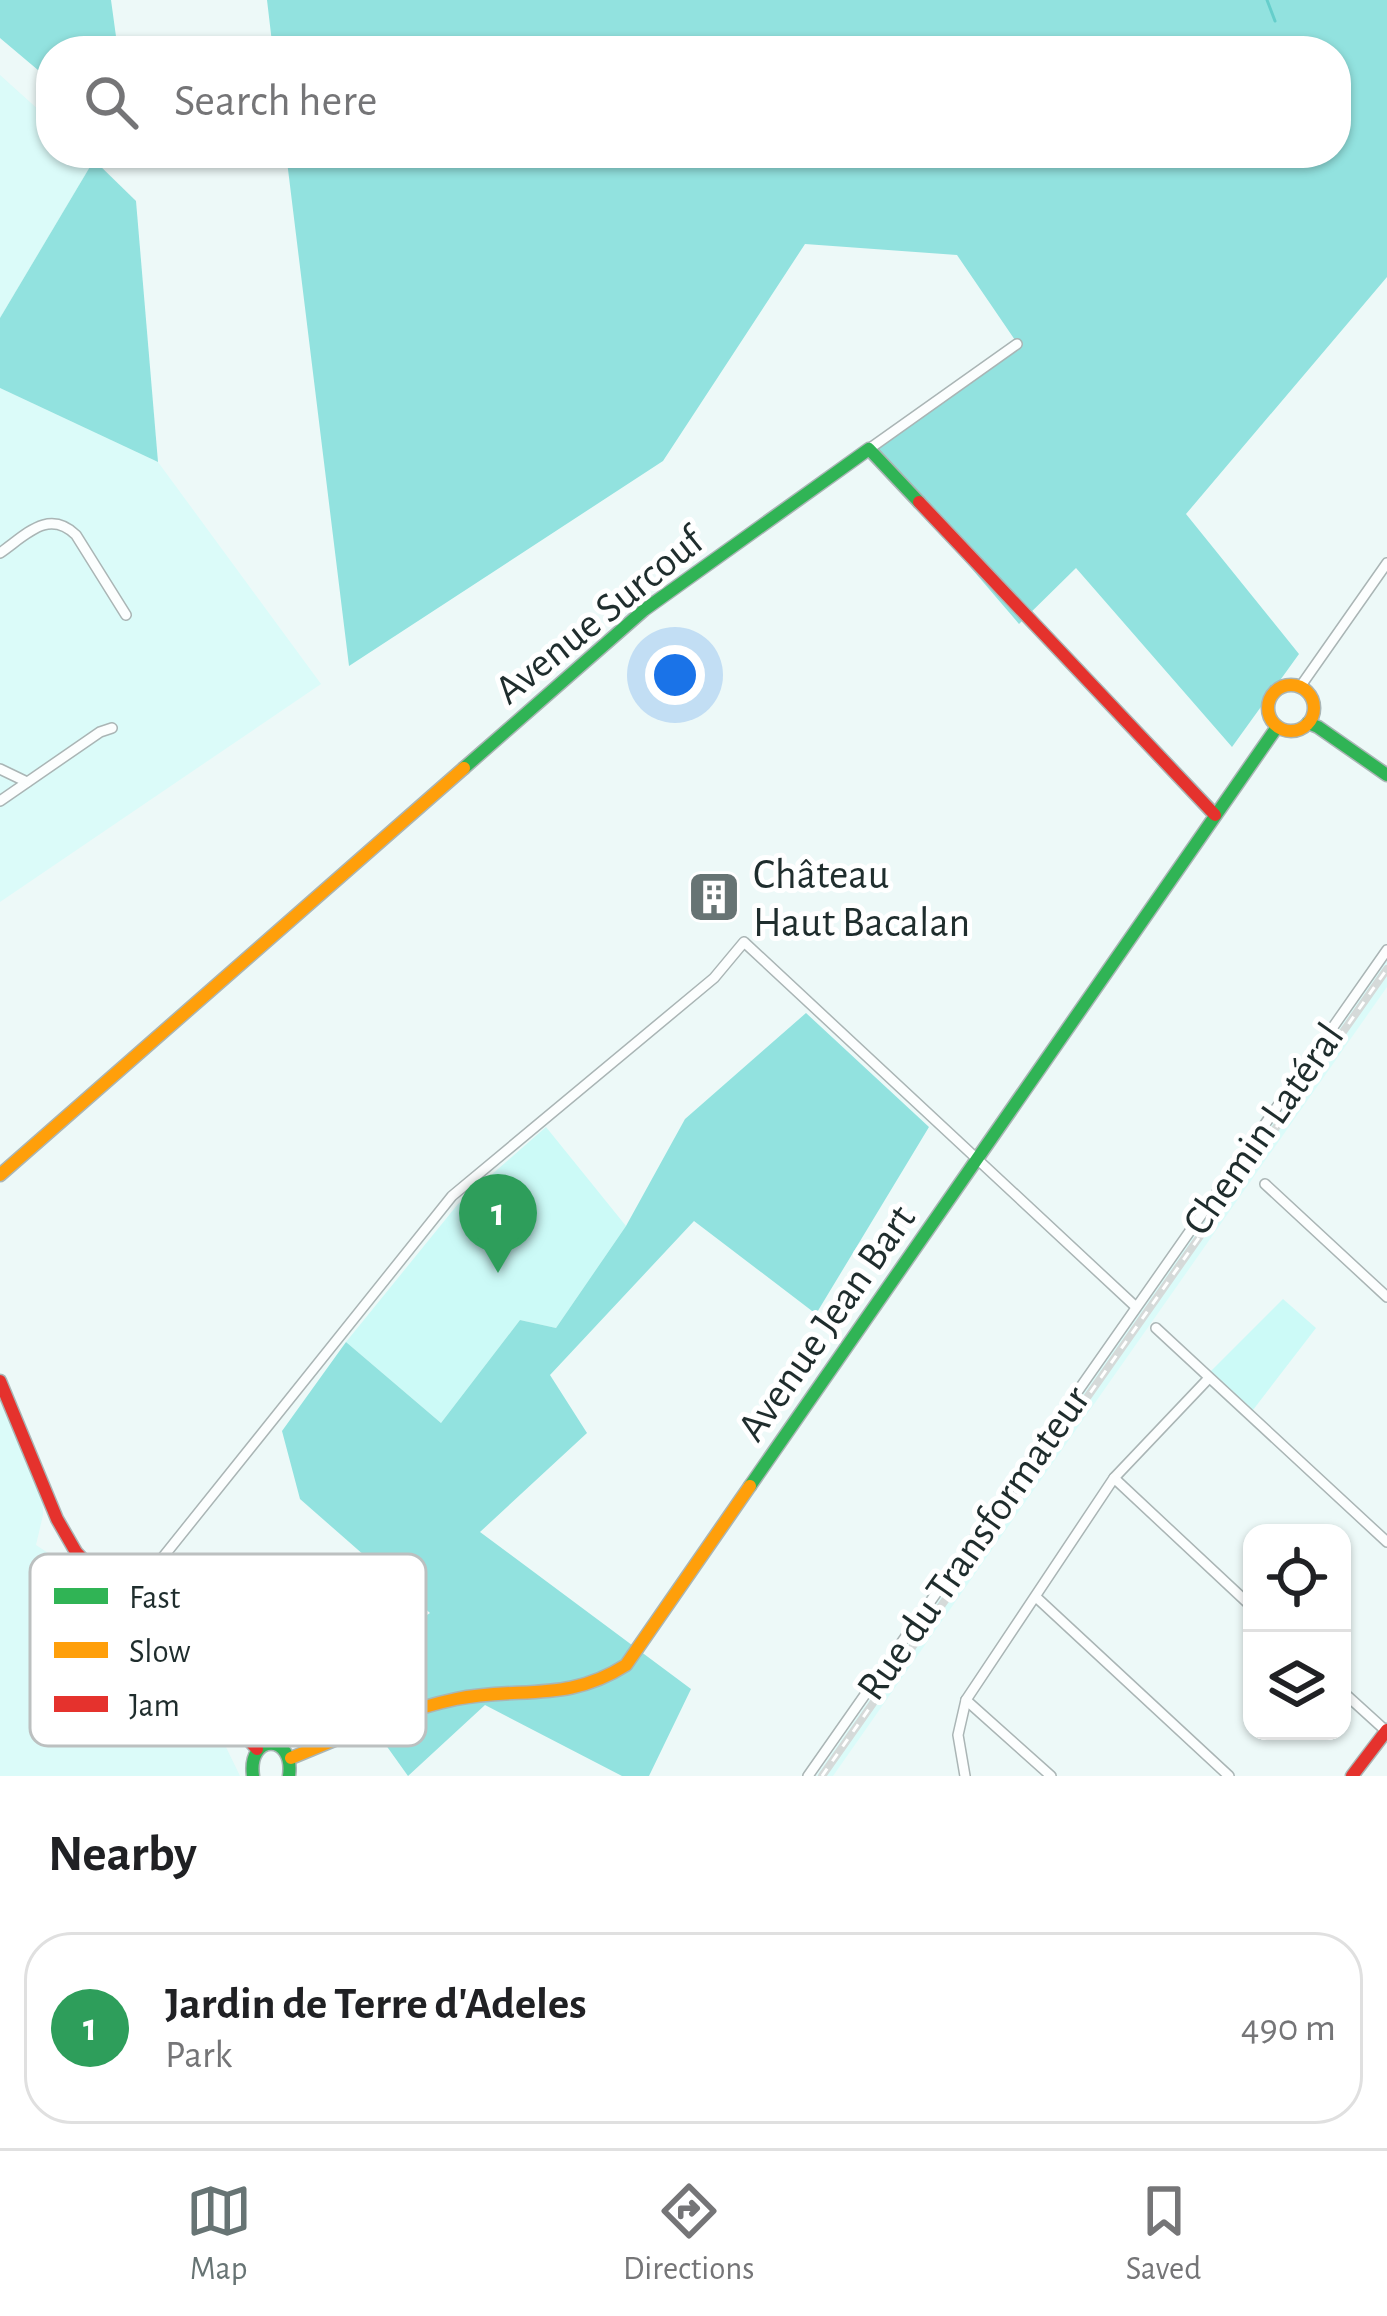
<!DOCTYPE html>
<meta charset="utf-8">
<style>
:root{--surface:#fff;--page:#f2f2f2;--text:#202124;--muted:#757577;--line:#e0e0e0;--accent:#677474}
body{margin:0;font-family:"Alegreya Sans",sans-serif;background:var(--page);color:var(--text)}
.controls{position:absolute;right:36px;bottom:36px;display:grid;overflow:hidden;border-radius:24px;box-shadow:0 3px 9px #0004}
.controls button{width:108px;height:108px;display:grid;place-items:center;padding:0;border:0;border-bottom:3px solid var(--line);background:var(--surface);color:var(--text);font:60px sans-serif}
.you{position:absolute;left:675px;top:675px;width:42px;height:42px;margin:-30px;border:9px solid #fff;border-radius:50%;background:#1a73e8;box-shadow:0 0 0 18px #1a73e833}
.badge{display:grid;place-items:center;width:78px;height:78px;border-radius:50%;background:var(--accent);color:#fff;font-size:39px;font-weight:700}
.pin{position:absolute;translate:-50% -99px;filter:drop-shadow(0 3px 6px #0008)}
.pin::after{content:'';position:absolute;top:63px;width:42px;height:36px;background:inherit;clip-path:polygon(0 0,100% 0,50% 100%)}
.list{margin:0;padding:0;list-style:none}
h2{display:flex;justify-content:space-between;align-items:center;height:156px;margin:0;padding:0 48px;font-size:51px}
h2 small{font-size:39px;font-weight:400;color:var(--muted)}
.list li{display:grid;grid-template-columns:78px 1fr auto;gap:36px;align-items:center;box-sizing:border-box;height:192px;margin:0 24px 24px;padding:0 24px;border:3px solid var(--line);border-radius:48px}
.list b{display:block;font-size:45px;white-space:nowrap}
.list p{margin:0;font-size:39px;white-space:nowrap;color:var(--muted)}
.list em{font-size:39px;font-style:normal;color:var(--muted)}
.icon{flex:none;width:66px;height:66px;fill:none;stroke:currentColor;stroke-width:2;stroke-linecap:round;stroke-linejoin:round}
.map{position:relative;flex:none;width:1387px;height:1776px;overflow:hidden}
.search{position:absolute;background:var(--surface);box-shadow:0 3px 9px #0004;left:36px;right:36px;top:36px;height:132px;display:flex;align-items:center;gap:30px;box-sizing:border-box;padding:0 42px;border-radius:48px;color:var(--muted);font-size:45px}
.sheet{height:372px;background:var(--surface)}
nav{display:flex;justify-content:space-around;align-items:center;box-sizing:border-box;height:168px;border-top:3px solid var(--line);background:var(--surface);font-size:33px;color:var(--muted)}
nav a{display:grid;justify-items:center;gap:6px}
nav .on{color:var(--accent)}
.map>svg:first-child{display:block}
.built{fill:#dbfbf9}
.green{fill:#ccfaf7}
.forest{fill:#92e2df}
.lines{fill:none;stroke-linecap:round;stroke-linejoin:round}
.stream{stroke:#65cecb;stroke-width:3}
.street-casing{stroke:#aab5b5;stroke-width:12}
.fast-casing{stroke:#aab5b5;stroke-width:15}
.slow-casing{stroke:#aab5b5;stroke-width:15}
.jam-casing{stroke:#aab5b5;stroke-width:15}
.street{stroke:#fcfefe;stroke-width:9}
.fast{stroke:#30b455;stroke-width:12}
.slow{stroke:#ff9f0a;stroke-width:12}
.jam{stroke:#e5322d;stroke-width:12}
.rail-casing{stroke:#d5dad9;stroke-width:8}
.rail{stroke:#fff;stroke-width:3;stroke-dasharray:9;stroke-linecap:butt}
.labels{text-anchor:middle;stroke-width:10;stroke-linejoin:round;paint-order:stroke}
.street-label{font-size:42px;fill:#1f2d2d;stroke:#fff}
.poi-label{font-size:42px;fill:#1f2d2d;stroke:#fff;text-anchor:start}
.key{fill:#fff;stroke:#bcc0c0;stroke-width:3}
.key-label{font-size:33px;fill:#1f2d2d}
</style>
<div class="map">
<svg width="1387" height="1776" viewBox="0 0 1387 1776">
<rect width="100%" height="100%" fill="#edf9f8"/>
<g class="built">
<path d="M0,75L51,121V153H87L94,160L0,318Z"/>
<path d="M0,388L158,462L321,684L0,902Z"/>
<path d="M1387,959V987L833,1776H816Z"/>
<path d="M0,1383L43,1496V1515L36,1545L87,1579L199,1702L225,1745L240,1776H0Z"/>
</g>
<g class="green">
<path d="M546,1127L626,1226L556,1328L520,1320L441,1423L346,1342L458,1204Z"/>
<path d="M1283,1299L1316,1328L1253,1410L1211,1371Z"/>
</g>
<g class="forest">
<path d="M0,0H111L118,51H51V81L0,38Z"/>
<path d="M267,0H1387V277L1186,514L1299,654L1232,747L1076,568L1019,624L869,449L1017,343L957,255L805,244L663,461L349,666L286,153H1336V51H273Z"/>
<path d="M94,160L136,201L158,462L0,388V318Z"/>
<path d="M806,1013L929,1127L816,1314L694,1221L550,1375L587,1433L480,1532L691,1689L649,1776H622L485,1705L408,1776L333,1671L380,1646L430,1613L300,1499L282,1431L346,1342L441,1423L520,1320L556,1328L626,1226L685,1119Z"/>
</g>
<g class="lines">
<path class="stream" d="M1267,0L1275,21"/>
<g class="street-casing">
<g id="street">
<path d="M869,449L1017,344"/>
<path d="M0,553C25,536 48,508 76,535L126,615"/>
<path d="M1300,687L1387,563"/>
<path d="M0,769L27,782"/>
<path d="M0,801L100,732L112,728"/>
<path d="M1265,1184L1387,1297"/>
<path d="M1156,1328L1387,1542"/>
<path d="M1114,1478L1252,1607"/>
<path d="M1036,1597L1229,1776"/>
<path d="M123,1607L452,1196L714,978L744,942L1136,1307"/>
<path d="M1342,1691L1386,1731"/>
<path d="M966,1700L1051,1776"/>
<path d="M808,1776L1387,950"/>
<path d="M965,1776L958,1735L966,1700L1114,1478L1209,1378"/>
</g>
</g>
<g class="fast-casing">
<g id="fast">
<path d="M1308,723L1318,727L1387,775"/>
<path d="M464,768L644,610L869,449L919,502"/>
<path d="M750,1486L1277,727"/>
<path d="M253,1776C247,1733 295,1733 289,1776"/>
</g>
</g>
<g class="slow-casing">
<g id="slow">
<circle cx="1291" cy="708" r="23"/>
<path d="M0,1175L464,768"/>
<path d="M291,1758C345,1736 399,1711 456,1699C520,1686 567,1703 626,1665L750,1486"/>
</g>
</g>
<g class="jam-casing">
<g id="jam">
<path d="M919,502L1215,815"/>
<path d="M0,1381L57,1519L76,1552L257,1749"/>
<path d="M1352,1776L1387,1730"/>
</g>
</g>
<use href="#street" class="street"/>
<use href="#fast" class="fast"/>
<use href="#slow" class="slow"/>
<use href="#jam" class="jam"/>
<g class="rail-casing">
<path id="rail" d="M822,1776L1387,969"/>
</g>
<use href="#rail" class="rail"/>
</g>
<defs>
<g id="building-square" transform="scale(2.7)"><rect x="-9" y="-9" width="18" height="18" rx="4" fill="#677474" stroke="#fff"/><path d="M-4-6H4V6H1V3H-1V6H-4ZM-2.5-4.3h1.7v1.8h-1.7ZM.8-4.3h1.7v1.8H.8ZM-2.5-1h1.7V.8h-1.7ZM.8-1h1.7V.8H.8Z" fill="#fff"/></g>
</defs>
<g fill-rule="evenodd">
<use href="#building-square" x="714" y="897"/>
</g>
<g class="labels">
<g class="street-label">
<text transform="translate(598 614) rotate(-39)" y="15">Avenue Surcouf</text>
<text transform="translate(1262 1128) rotate(-55)" y="15">Chemin Latéral</text>
<text transform="translate(825 1322) rotate(-55)" y="15">Avenue Jean Bart</text>
<text transform="translate(972 1542) rotate(-55)" y="15">Rue du Transformateur</text>
</g>
<g class="poi-label">
<text x="753" y="888">Château<tspan x="753" dy="48">Haut Bacalan</tspan></text>
</g>
</g>
<rect x="30" y="1554" width="396" height="192" rx="18" class="key"/>
<rect x="54" y="1588" width="54" height="16" fill="#30b455"/>
<rect x="54" y="1642" width="54" height="16" fill="#ff9f0a"/>
<rect x="54" y="1696" width="54" height="16" fill="#e5322d"/>
<g class="key-label">
<text x="129" y="1608">Fast</text>
<text x="129" y="1662">Slow</text>
<text x="129" y="1716">Jam</text>
</g>
</svg>
<div class="controls">
<button><svg class="icon" aria-label="locate" viewBox="0 0 24 24"><circle cx="12" cy="12" r="6"/><path d="M12 2v4M12 18v4M2 12h4M18 12h4"/></svg></button>
<button><svg class="icon" aria-label="layers" viewBox="0 0 24 24"><path d="M12 4l9 5-9 5-9-5zM3 14l9 5 9-5"/></svg></button>
</div>
<div class="you"></div>
<div class="pin badge" style="left:498px;top:1273px;background:#2e9e5b">1</div>
<div class="search"><svg class="icon" aria-label="search" viewBox="0 0 24 24"><circle cx="10" cy="10" r="6"/><path d="M15 15l6 6"/></svg>Search here</div>
</div>
<section class="sheet">
<h2>Nearby<small></small></h2>
<ul class="list">
<li><span class="badge" style="background:#2e9e5b">1</span><div><b>Jardin de Terre d'Adeles</b><p>Park</p></div><em>490 m</em></li>
</ul>
</section>
<nav>
<a class="on"><svg class="icon" aria-label="map" viewBox="0 0 24 24"><path d="M3 6l6-2 6 2 6-2v14l-6 2-6-2-6 2zM9 4v14M15 6v14"/></svg>Map</a>
<a><svg class="icon" aria-label="directions" viewBox="0 0 24 24"><path d="M12 3l9 9-9 9-9-9zM9 14v-3h6M13 9l2 2-2 2"/></svg>Directions</a>
<a><svg class="icon" aria-label="saved" viewBox="0 0 24 24"><path d="M7 4h10v16l-5-4-5 4z"/></svg>Saved</a>
</nav>
